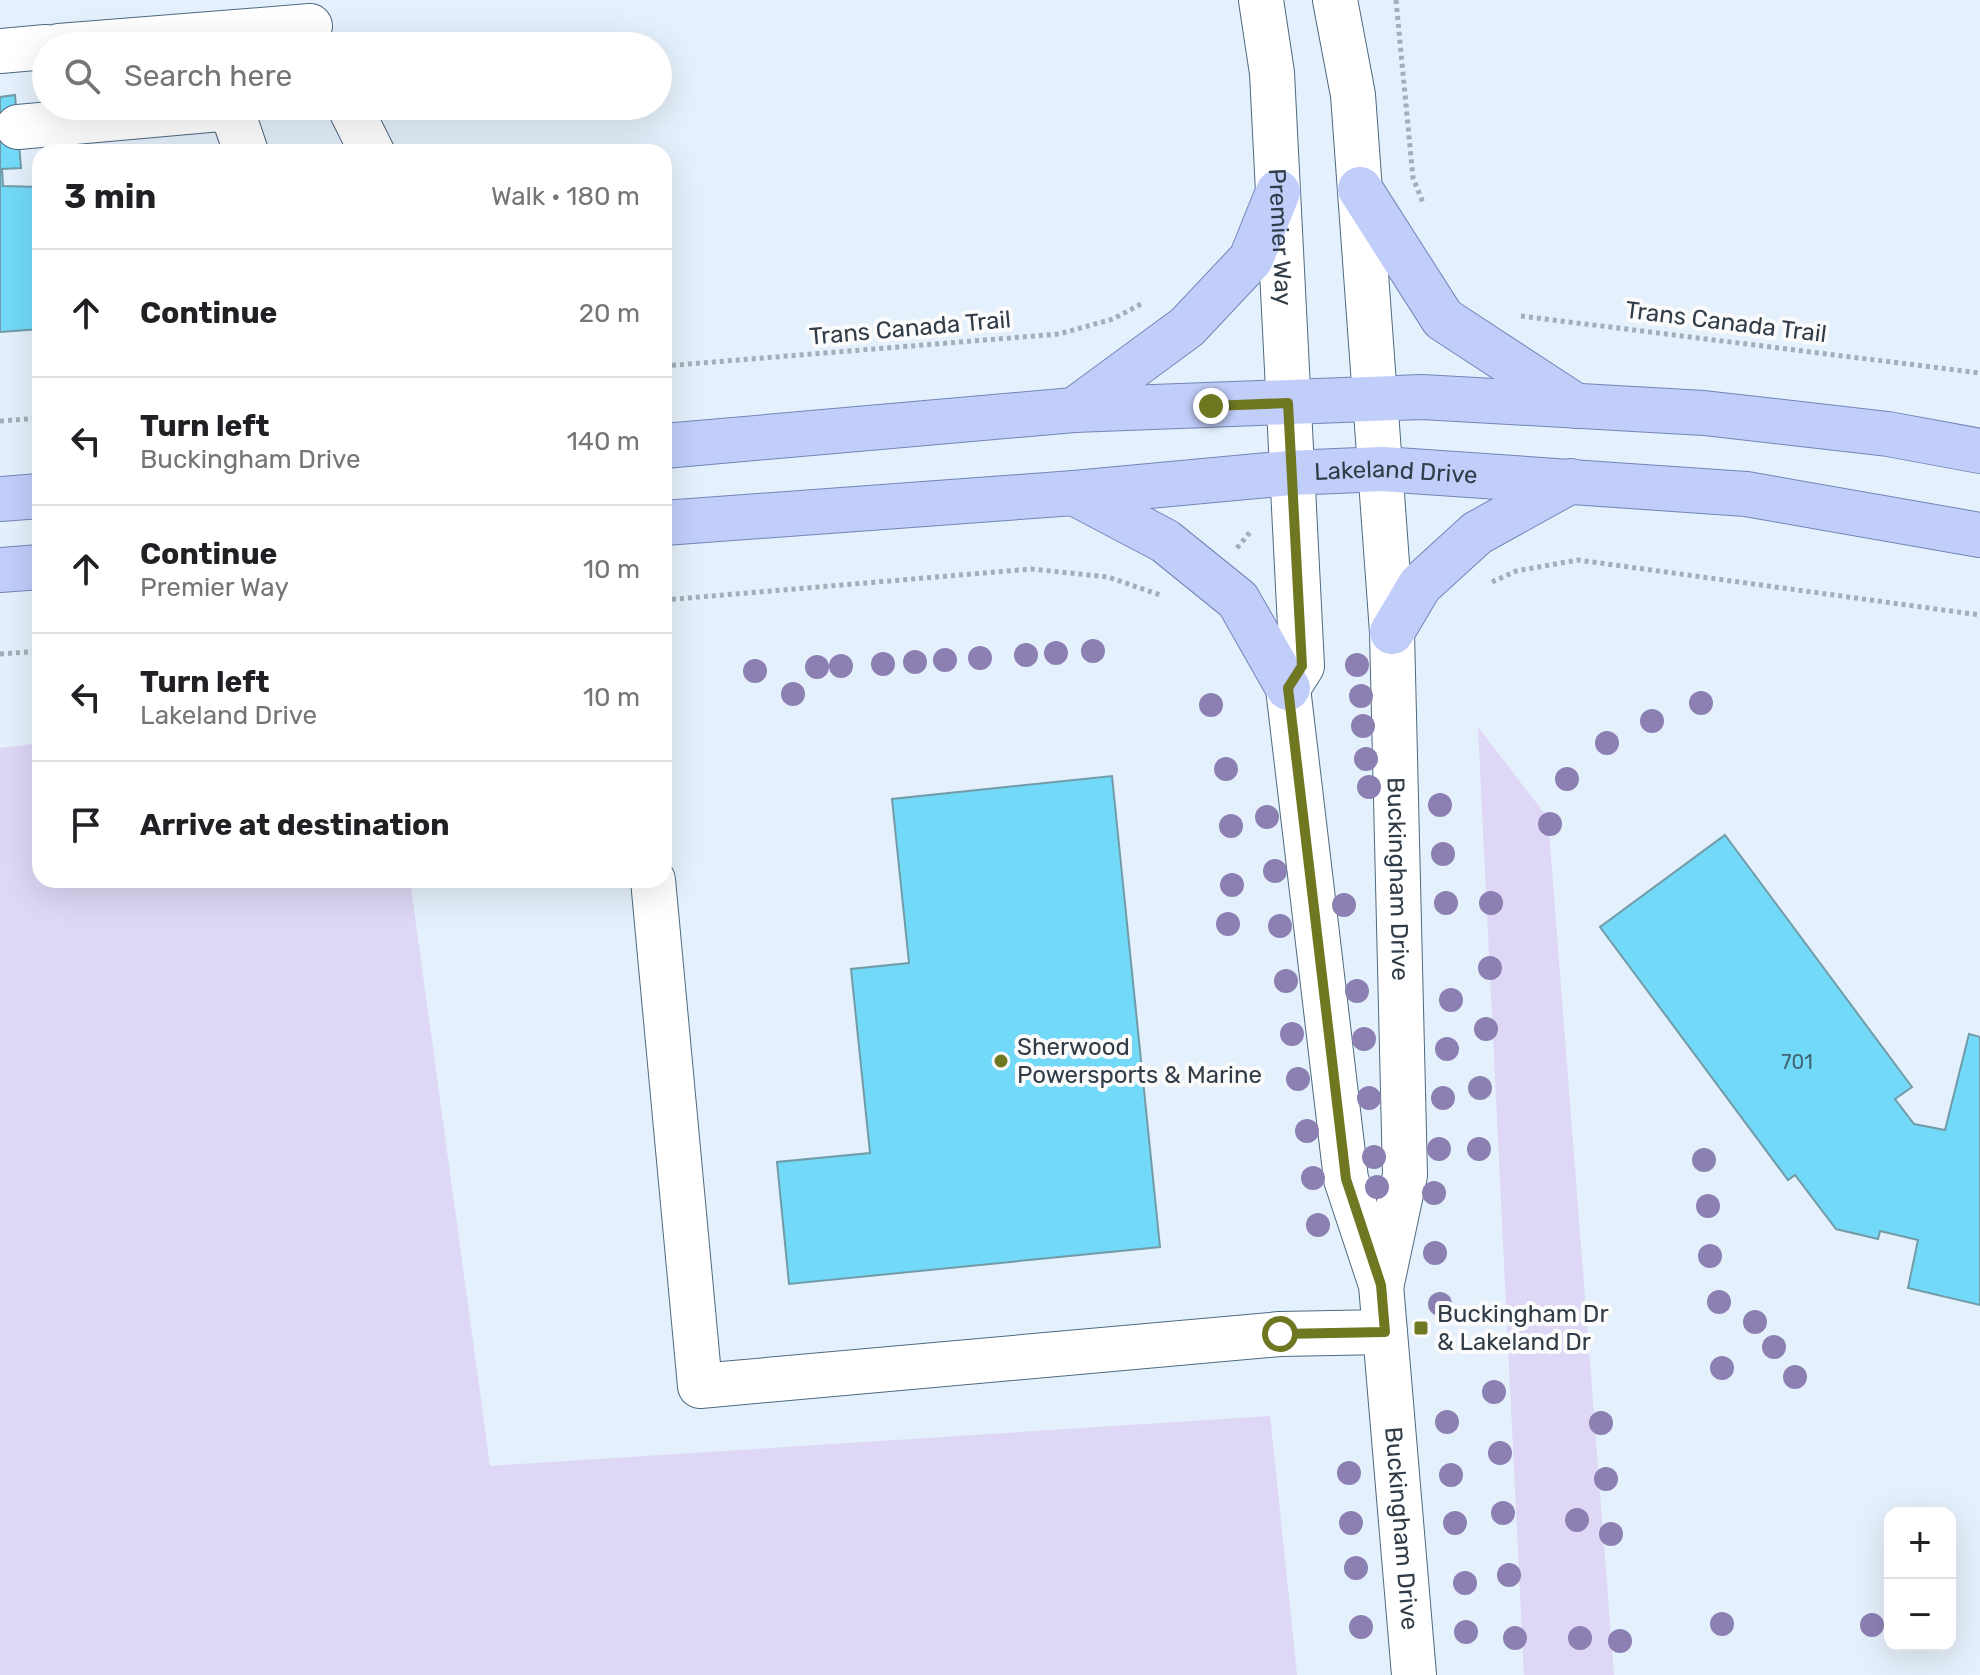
<!DOCTYPE html>
<meta charset="utf-8">
<style>
:root{--surface:#fff;--page:#f2f2f2;--text:#202124;--muted:#757577;--line:#e0e0e0}
body{margin:0;font-family:Rubik,sans-serif;background:var(--page);color:var(--text)}
.controls{position:absolute;right:24px;bottom:24px;display:grid;overflow:hidden;border-radius:16px;box-shadow:0 8px 32px #0002}
.controls button{width:72px;height:72px;display:grid;place-items:center;padding:0;border:0;border-bottom:2px solid var(--line);background:var(--surface);color:var(--text);font:40px sans-serif}
.stop{position:absolute;width:24px;height:24px;margin:-18px;border:6px solid #6f7721;border-radius:50%;background:#fff}
.stop.end{background:#6f7721;border-color:#fff;box-shadow:0 2px 8px #0008}
.list{margin:0;padding:0;list-style:none}
h2{display:flex;justify-content:space-between;align-items:center;height:104px;margin:0;padding:0 32px;font-size:34px}
h2 small{font-size:26px;font-weight:400;color:var(--muted)}
.list li{display:grid;grid-template-columns:52px 1fr auto;gap:24px;align-items:center;box-sizing:border-box;height:128px;padding:0 32px;border-top:2px solid var(--line)}
.list b{display:block;font-size:30px;white-space:nowrap}
.list p{margin:0;font-size:26px;white-space:nowrap;color:var(--muted)}
.list em{font-size:26px;font-style:normal;color:var(--muted)}
.icon{flex:none;width:44px;height:44px;fill:none;stroke:currentColor;stroke-width:2;stroke-linecap:round;stroke-linejoin:round}
.map{position:relative;flex:none;width:1980px;height:1675px;overflow:hidden}
.search{position:absolute;background:var(--surface);box-shadow:0 8px 32px #0002;left:32px;top:32px;width:640px;height:88px;display:flex;align-items:center;gap:20px;box-sizing:border-box;padding:0 28px;border-radius:44px;color:var(--muted);font-size:30px}
.panel{position:absolute;background:var(--surface);box-shadow:0 8px 32px #0002;left:32px;top:144px;width:640px;height:744px;border-radius:24px}
.map>svg:first-child{display:block}
.green{fill:#ded7f5}
.building{fill:#72daf8;stroke:#729ba8;stroke-width:2}
.lines{fill:none;stroke-linecap:round;stroke-linejoin:round}
.minor-casing{stroke:#4e6a81;stroke-width:46}
.major-casing{stroke:#7385b9;stroke-width:46}
.path{stroke:#a2aeb9;stroke-width:5;stroke-dasharray:4 4;stroke-linecap:butt}
.minor{stroke:#fff;stroke-width:44}
.major{stroke:#c1cefa;stroke-width:44}
.tree{fill:#8c80b2}
.route{stroke:#6f7721;stroke-width:10}
.poi-dot{fill:#6f7721;stroke:#fbfbfb;stroke-width:3}
.labels{text-anchor:middle;stroke-width:8;stroke-linejoin:round;paint-order:stroke}
.number-label{font-size:20px;fill:#406473}
.street-label{font-size:24px;fill:#303c47;stroke:#fbfbfb}
.poi-label{font-size:24px;fill:#303c47;stroke:#fbfbfb;text-anchor:start}
</style>
<div class="map">
<svg width="1980" height="1675" viewBox="0 0 1980 1675">
<rect width="100%" height="100%" fill="#e4f0fb"/>
<g class="green">
<path d="M1478,727L1548,818L1614,1675H1524Z"/>
<path d="M40,743V880H410L490,1466L1270,1416L1297,1675H0V748Z"/>
</g>
<g class="building">
<path d="M15,95L21,168L2,169L3,186L40,187V329L0,332V97Z"/>
<path d="M1112,776L1160,1247L789,1284L777,1162L870,1153L851,969L909,963L892,799Z"/>
<path d="M1725,835L1912,1087L1895,1099L1914,1124L1945,1130L1969,1034L1980,1037V1305L1908,1288L1918,1240L1880,1231L1878,1239L1836,1229L1795,1175L1788,1180L1600,927Z"/>
</g>
<g class="lines">
<g class="minor-casing">
<g id="minor">
<path id="s1" d="M1261,0L1272,73L1302,666L1288,688L1346,1179L1381,1285L1414,1675"/>
<path id="s2" d="M1335,0L1353,95L1392,632L1405,1175L1382,1283"/>
<path d="M59,46L310,26"/>
<path d="M0,51L46,47"/>
<path d="M349,106L372,152"/>
<path d="M18,127L231,108L246,152"/>
<path d="M653,880L700,1386L1280,1334L1385,1332"/>
</g>
</g>
<g class="major-casing">
<g id="major">
<path d="M1360,189L1443,319L1576,406"/>
<path d="M1074,410L1187,327L1251,259L1278,192"/>
<path d="M664,446L1074,410L1422,397L1704,413L1888,434L1980,451"/>
<path d="M1074,493L1165,541L1238,600L1288,688"/>
<path d="M0,499L40,496"/>
<path id="s3" d="M664,523L1074,493L1290,473L1382,469L1746,494L1980,535"/>
<path d="M0,570L40,567"/>
<path d="M1392,632L1420,585L1477,533L1571,481"/>
</g>
</g>
<g class="path">
<path d="M1396,0L1413,178L1424,205"/>
<path d="M1521,316L1980,373"/>
<path d="M664,366L1059,334L1113,319L1141,304"/>
<path d="M0,421L40,418"/>
<path d="M1237,548L1251,531"/>
<path d="M1492,582L1516,571L1578,560L1980,615"/>
<path d="M664,600L1031,569L1108,577L1163,596"/>
<path d="M0,654L40,651"/>
</g>
<use href="#minor" class="minor"/>
<use href="#major" class="major"/>
</g>
<g class="tree">
<circle cx="1093" cy="651" r="12"/>
<circle cx="1056" cy="653" r="12"/>
<circle cx="1026" cy="655" r="12"/>
<circle cx="980" cy="658" r="12"/>
<circle cx="945" cy="660" r="12"/>
<circle cx="915" cy="662" r="12"/>
<circle cx="883" cy="664" r="12"/>
<circle cx="1357" cy="665" r="12"/>
<circle cx="841" cy="666" r="12"/>
<circle cx="817" cy="667" r="12"/>
<circle cx="755" cy="671" r="12"/>
<circle cx="793" cy="694" r="12"/>
<circle cx="1361" cy="696" r="12"/>
<circle cx="1701" cy="703" r="12"/>
<circle cx="1211" cy="705" r="12"/>
<circle cx="1652" cy="721" r="12"/>
<circle cx="1363" cy="726" r="12"/>
<circle cx="1607" cy="743" r="12"/>
<circle cx="1366" cy="759" r="12"/>
<circle cx="1226" cy="769" r="12"/>
<circle cx="1567" cy="779" r="12"/>
<circle cx="1369" cy="787" r="12"/>
<circle cx="1440" cy="805" r="12"/>
<circle cx="1267" cy="817" r="12"/>
<circle cx="1550" cy="824" r="12"/>
<circle cx="1231" cy="826" r="12"/>
<circle cx="1443" cy="854" r="12"/>
<circle cx="1275" cy="871" r="12"/>
<circle cx="1232" cy="885" r="12"/>
<circle cx="1446" cy="903" r="12"/>
<circle cx="1491" cy="903" r="12"/>
<circle cx="1344" cy="905" r="12"/>
<circle cx="1228" cy="924" r="12"/>
<circle cx="1280" cy="926" r="12"/>
<circle cx="1490" cy="968" r="12"/>
<circle cx="1286" cy="981" r="12"/>
<circle cx="1357" cy="991" r="12"/>
<circle cx="1451" cy="1000" r="12"/>
<circle cx="1486" cy="1029" r="12"/>
<circle cx="1292" cy="1034" r="12"/>
<circle cx="1364" cy="1039" r="12"/>
<circle cx="1447" cy="1049" r="12"/>
<circle cx="1298" cy="1079" r="12"/>
<circle cx="1480" cy="1088" r="12"/>
<circle cx="1369" cy="1098" r="12"/>
<circle cx="1443" cy="1098" r="12"/>
<circle cx="1307" cy="1131" r="12"/>
<circle cx="1439" cy="1149" r="12"/>
<circle cx="1479" cy="1149" r="12"/>
<circle cx="1374" cy="1157" r="12"/>
<circle cx="1704" cy="1160" r="12"/>
<circle cx="1313" cy="1178" r="12"/>
<circle cx="1377" cy="1187" r="12"/>
<circle cx="1434" cy="1193" r="12"/>
<circle cx="1708" cy="1206" r="12"/>
<circle cx="1318" cy="1225" r="12"/>
<circle cx="1435" cy="1253" r="12"/>
<circle cx="1710" cy="1256" r="12"/>
<circle cx="1719" cy="1302" r="12"/>
<circle cx="1440" cy="1304" r="12"/>
<circle cx="1755" cy="1322" r="12"/>
<circle cx="1774" cy="1347" r="12"/>
<circle cx="1722" cy="1368" r="12"/>
<circle cx="1795" cy="1377" r="12"/>
<circle cx="1494" cy="1392" r="12"/>
<circle cx="1447" cy="1422" r="12"/>
<circle cx="1601" cy="1423" r="12"/>
<circle cx="1500" cy="1453" r="12"/>
<circle cx="1349" cy="1473" r="12"/>
<circle cx="1451" cy="1475" r="12"/>
<circle cx="1606" cy="1479" r="12"/>
<circle cx="1503" cy="1513" r="12"/>
<circle cx="1577" cy="1520" r="12"/>
<circle cx="1351" cy="1523" r="12"/>
<circle cx="1455" cy="1523" r="12"/>
<circle cx="1611" cy="1534" r="12"/>
<circle cx="1356" cy="1568" r="12"/>
<circle cx="1509" cy="1575" r="12"/>
<circle cx="1465" cy="1583" r="12"/>
<circle cx="1722" cy="1624" r="12"/>
<circle cx="1872" cy="1625" r="12"/>
<circle cx="1361" cy="1627" r="12"/>
<circle cx="1466" cy="1632" r="12"/>
<circle cx="1515" cy="1638" r="12"/>
<circle cx="1580" cy="1638" r="12"/>
<circle cx="1620" cy="1641" r="12"/>
</g>
<g class="lines">
<path class="route" d="M1211,406L1288,403L1302,666L1288,688L1346,1179L1381,1285L1385,1332L1280,1334"/>
</g>
<g class="poi-dot">
<circle cx="1001" cy="1061" r="8"/>
<rect x="1413" y="1320" width="16" height="16" rx="4"/>
</g>
<g class="labels">
<g class="number-label">
<text x="1797" y="1069">701</text>
</g>
<g class="street-label">
<text dy="8" stroke="none"><textPath href="#s1" startOffset="238">Premier Way</textPath></text>
<text transform="translate(1726 322) rotate(7)" y="8">Trans Canada Trail</text>
<text transform="translate(910 328) rotate(-5)" y="8">Trans Canada Trail</text>
<text dy="8" stroke="none"><textPath href="#s3" startOffset="734">Lakeland Drive</textPath></text>
<text dy="8" stroke="none"><textPath href="#s2" startOffset="882">Buckingham Drive</textPath></text>
<text dy="8" stroke="none"><textPath href="#s1" startOffset="1544">Buckingham Drive</textPath></text>
</g>
<g class="poi-label">
<text x="1017" y="1055">Sherwood<tspan x="1017" dy="28">Powersports &amp; Marine</tspan></text>
<text x="1437" y="1322">Buckingham Dr<tspan x="1437" dy="28">&amp; Lakeland Dr</tspan></text>
</g>
</g>
</svg>
<div class="controls">
<button>+</button>
<button>−</button>
</div>
<div class="stop" style="left:1280px;top:1334px"></div>
<div class="stop end" style="left:1211px;top:406px"></div>
<div class="search"><svg class="icon" aria-label="search" viewBox="0 0 24 24"><circle cx="10" cy="10" r="6"/><path d="M15 15l6 6"/></svg>Search here</div>
<section class="panel">
<h2>3 min<small>Walk · 180 m</small></h2>
<ul class="list">
<li><svg class="icon" aria-label="ahead" viewBox="0 0 24 24"><path d="M12 20V5M6 11l6-6 6 6"/></svg><div><b>Continue</b></div><em>20 m</em></li>
<li><svg class="icon" aria-label="left" viewBox="0 0 24 24"><path d="M17 20v-9H6M10 6l-5 5 5 5"/></svg><div><b>Turn left</b><p>Buckingham Drive</p></div><em>140 m</em></li>
<li><svg class="icon" aria-label="ahead" viewBox="0 0 24 24"><path d="M12 20V5M6 11l6-6 6 6"/></svg><div><b>Continue</b><p>Premier Way</p></div><em>10 m</em></li>
<li><svg class="icon" aria-label="left" viewBox="0 0 24 24"><path d="M17 20v-9H6M10 6l-5 5 5 5"/></svg><div><b>Turn left</b><p>Lakeland Drive</p></div><em>10 m</em></li>
<li><svg class="icon" aria-label="arrive" viewBox="0 0 24 24"><path d="M6 21V4h12l-3 4 3 4H6"/></svg><div><b>Arrive at destination</b></div></li>
</ul>
</section>
</div>
